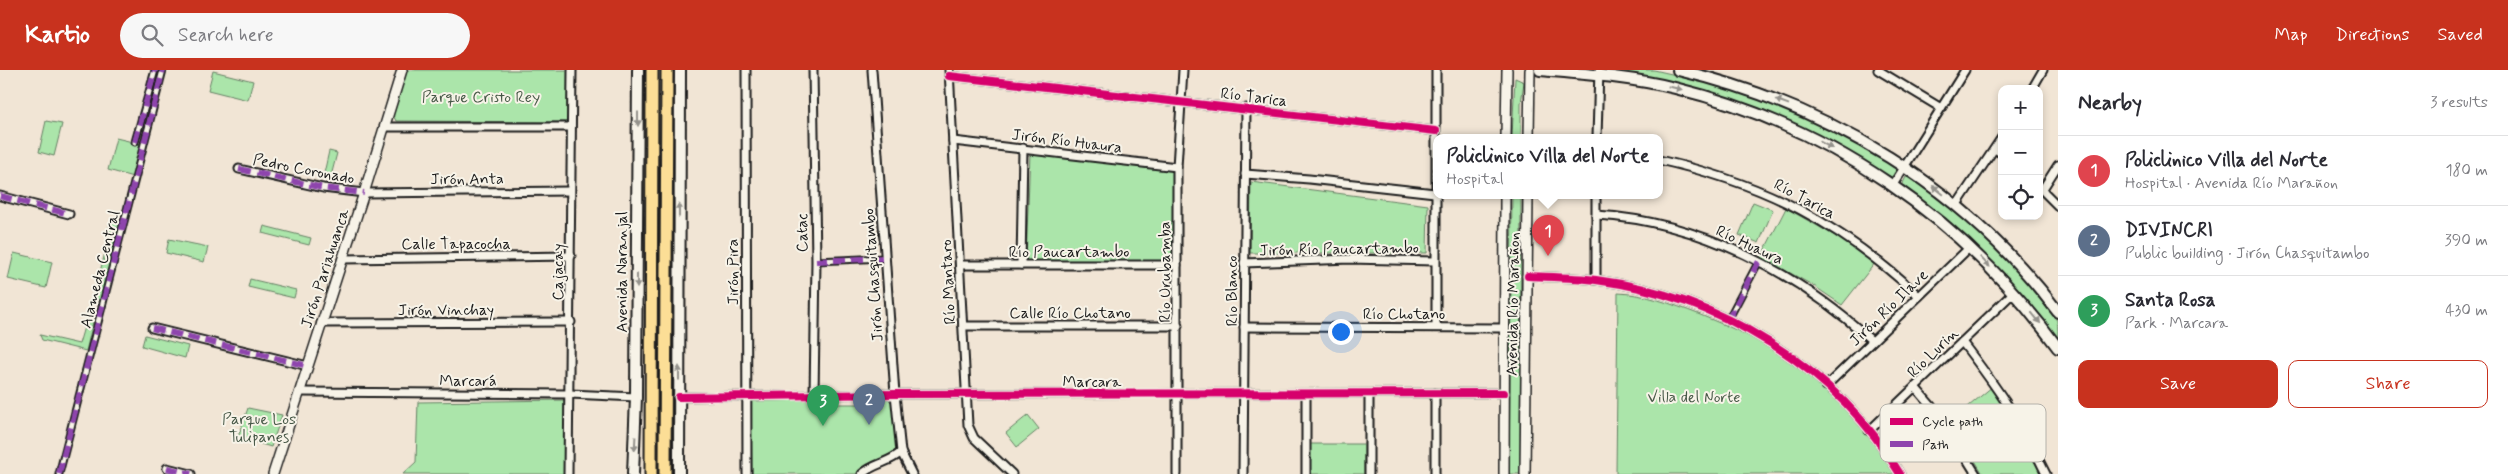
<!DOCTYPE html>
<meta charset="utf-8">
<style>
:root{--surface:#fff;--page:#f7f7f7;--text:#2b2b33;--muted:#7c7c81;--line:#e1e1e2;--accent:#c8321e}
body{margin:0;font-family:Mynerve,sans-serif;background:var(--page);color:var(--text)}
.controls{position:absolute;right:15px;top:15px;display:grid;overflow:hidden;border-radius:10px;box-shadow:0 2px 8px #0003}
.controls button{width:45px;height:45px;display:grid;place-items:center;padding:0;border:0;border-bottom:1px solid var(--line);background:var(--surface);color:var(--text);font:25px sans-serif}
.you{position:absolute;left:1340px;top:261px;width:18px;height:18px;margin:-12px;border:4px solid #fff;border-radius:50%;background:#1a73e8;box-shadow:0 0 0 8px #1a73e833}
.badge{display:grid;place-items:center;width:32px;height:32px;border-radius:50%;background:var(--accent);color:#fff;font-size:16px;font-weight:700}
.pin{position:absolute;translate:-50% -41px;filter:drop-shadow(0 1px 2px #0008)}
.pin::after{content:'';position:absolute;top:26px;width:18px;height:15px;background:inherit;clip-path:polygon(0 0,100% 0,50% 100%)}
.popup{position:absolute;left:1433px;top:64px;width:230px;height:65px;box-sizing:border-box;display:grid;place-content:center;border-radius:10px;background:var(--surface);filter:drop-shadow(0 1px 4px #0005);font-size:16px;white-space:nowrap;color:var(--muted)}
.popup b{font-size:19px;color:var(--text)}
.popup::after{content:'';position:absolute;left:50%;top:100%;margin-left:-10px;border:10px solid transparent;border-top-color:var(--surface)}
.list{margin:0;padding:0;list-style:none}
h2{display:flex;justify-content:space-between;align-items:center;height:65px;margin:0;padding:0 20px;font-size:21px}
h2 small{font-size:16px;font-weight:400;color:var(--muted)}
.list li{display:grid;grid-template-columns:32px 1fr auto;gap:15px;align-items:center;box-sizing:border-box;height:70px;padding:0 20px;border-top:1px solid var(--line)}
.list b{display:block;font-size:19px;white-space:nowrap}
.list p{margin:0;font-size:16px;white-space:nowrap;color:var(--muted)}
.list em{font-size:16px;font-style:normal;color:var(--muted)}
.actions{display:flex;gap:10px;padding:15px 20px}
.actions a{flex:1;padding:11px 0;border:1px solid var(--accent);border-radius:10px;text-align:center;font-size:18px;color:var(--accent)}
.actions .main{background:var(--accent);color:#fff}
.icon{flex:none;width:28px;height:28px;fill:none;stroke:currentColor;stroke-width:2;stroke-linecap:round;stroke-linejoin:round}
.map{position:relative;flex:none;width:2058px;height:404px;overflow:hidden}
header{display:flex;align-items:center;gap:30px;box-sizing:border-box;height:70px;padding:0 25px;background:var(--accent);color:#fff}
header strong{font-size:24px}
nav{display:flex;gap:28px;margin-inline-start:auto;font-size:18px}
.search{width:350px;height:45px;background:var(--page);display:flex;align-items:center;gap:12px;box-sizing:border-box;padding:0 18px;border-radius:28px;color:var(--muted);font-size:19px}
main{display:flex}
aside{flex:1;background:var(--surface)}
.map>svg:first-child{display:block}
.green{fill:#abe5aa;stroke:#648063}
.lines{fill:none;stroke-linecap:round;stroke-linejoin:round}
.pedestrian-casing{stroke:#1c1c1c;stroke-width:9}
.minor-casing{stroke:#1c1c1c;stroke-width:11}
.tertiary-casing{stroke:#1c1c1c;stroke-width:12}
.secondary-casing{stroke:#1c1c1c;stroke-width:14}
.trunk-casing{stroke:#1c1c1c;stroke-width:15}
.pedestrian{stroke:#f7f3e8;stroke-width:5}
.minor{stroke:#f7f3e8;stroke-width:7}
.tertiary{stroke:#f7f3e8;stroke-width:9}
.secondary{stroke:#f7f3e8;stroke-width:10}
.trunk{stroke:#fcde96;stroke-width:11}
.quiet{stroke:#8e44ad;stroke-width:6;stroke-dasharray:12 6;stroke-linecap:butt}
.cycleway-casing{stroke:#f7f3e8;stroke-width:11}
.cycleway{stroke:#d6006c;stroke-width:8}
.oneway{fill:#94928c}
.labels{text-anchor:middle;stroke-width:4;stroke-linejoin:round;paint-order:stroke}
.park-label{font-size:16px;fill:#475847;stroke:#f7f3e8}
.street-label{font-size:16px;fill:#1c1c1c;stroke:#f7f3e8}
.key{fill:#f7f3e8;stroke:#b5b2ab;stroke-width:1}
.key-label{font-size:14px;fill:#1c1c1c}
</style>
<header>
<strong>Kartio</strong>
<div class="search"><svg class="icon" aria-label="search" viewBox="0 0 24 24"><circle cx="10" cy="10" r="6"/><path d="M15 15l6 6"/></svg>Search here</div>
<nav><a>Map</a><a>Directions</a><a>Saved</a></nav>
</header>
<main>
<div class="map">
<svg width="2058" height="404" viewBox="0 0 2058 404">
<rect width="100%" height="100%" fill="#f1e5d5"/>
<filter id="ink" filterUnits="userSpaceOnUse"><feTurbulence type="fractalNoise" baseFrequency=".02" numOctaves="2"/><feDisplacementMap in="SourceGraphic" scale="10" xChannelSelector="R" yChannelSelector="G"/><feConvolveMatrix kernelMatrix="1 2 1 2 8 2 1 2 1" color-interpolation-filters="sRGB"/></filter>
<g filter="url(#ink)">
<g class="green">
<path d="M407,0H569L568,52L396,51L393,45Z"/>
<path d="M1604,0H1654L1720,15L1778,35L1817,51L1894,96L1898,101L1896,105L1892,107L1885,104L1814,63L1752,37L1607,3Z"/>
<path d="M213,1L253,11L248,30L208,20Z"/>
<path d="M1515,8L1524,12L1521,33V67H1512Z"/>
<path d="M46,51L62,54L54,86L39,82Z"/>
<path d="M116,68L141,74L133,107L108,100Z"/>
<path d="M329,81L337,83L330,110L323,108Z"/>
<path d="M1030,83L1174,100L1172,192H1026Z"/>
<path d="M1906,107C1929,107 2047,227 2057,251C2058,256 2058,265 2058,270C2014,211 1963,161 1904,116L1903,113Z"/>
<path d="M1251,112L1428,135L1427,183H1250Z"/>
<path d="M1512,125H1521L1520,404H1509Z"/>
<path d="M1753,132L1773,140L1759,173L1739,165Z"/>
<path d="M1786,138L1844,171L1875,193L1842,235L1814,216L1761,187Z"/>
<path d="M111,149L123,152L119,168L107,165Z"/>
<path d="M264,156L311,168L309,175L262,163Z"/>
<path d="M109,168L116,170L100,230L93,228Z"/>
<path d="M169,169L208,177L204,192L166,183Z"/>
<path d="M14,183L52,192L46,218L8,209Z"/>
<path d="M250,209L296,220L294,228L248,217Z"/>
<path d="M1618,223C1645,224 1672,234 1698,244C1719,253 1741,261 1760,272C1813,304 1863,351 1895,404H1616Z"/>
<path d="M86,250L93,252L86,281L42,270L40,265L79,274Z"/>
<path d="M145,265L188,276L185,288L142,276Z"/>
<path d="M1993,316L2010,341L2043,404H1983L1951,351Z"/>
<path d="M754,329H827L828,334H875L876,329H888L892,333L897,377L895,383L869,394L856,404H752L751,331Z"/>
<path d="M565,330V404H403L416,392L418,332Z"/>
<path d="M248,338L282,345L271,377L238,367Z"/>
<path d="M1028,345L1039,359L1017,377L1006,363Z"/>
<rect x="1310" y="374" width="54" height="30"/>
</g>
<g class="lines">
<g class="pedestrian-casing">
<g id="pedestrian">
<path d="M135,72L155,0"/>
<path d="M816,191L885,188"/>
<path d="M1728,250L1759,191"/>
<path d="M59,404L163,0"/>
</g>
</g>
<g class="minor-casing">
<g id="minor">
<path d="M746,0L747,404"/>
<path d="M813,0L816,191L814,325"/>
<path d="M872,0L895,324L901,382L912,404"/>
<path d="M949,0L968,355L974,368L1012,404"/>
<path d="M1878,0L1941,38"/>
<path d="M949,6L1436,61"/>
<path d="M2032,19L2043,0"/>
<path d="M384,57H570"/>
<path d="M1597,67L1599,0"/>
<path d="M953,71L1177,97"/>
<path d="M1995,79L2002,84"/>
<path d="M1659,90C1767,114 1838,152 1919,226"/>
<path d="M239,99L323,118L364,123L570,121"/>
<path d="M1245,104L1309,109L1435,123"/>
<path d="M1893,115L1965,0"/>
<path d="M2040,118L2058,136"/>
<path d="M2042,120L2058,95"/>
<path d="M0,126L69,144"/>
<path d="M1956,136L2002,67"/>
<path d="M1596,145C1700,151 1796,202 1872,271"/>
<path d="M342,189L571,186"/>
<path d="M1244,193L1350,189L1434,191"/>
<path d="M961,195H1177"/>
<path d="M1021,195L1023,78"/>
<path d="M1528,206C1550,207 1574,207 1596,210C1718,226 1837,297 1900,404"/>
<path d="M1596,210V125"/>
<path d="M321,253L571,252"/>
<path d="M963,256H1178"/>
<path d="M1436,256V0"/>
<path d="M1244,257L1504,258"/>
<path d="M152,258L308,296"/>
<path d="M1962,272C1996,316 2022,353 2046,404"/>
<path d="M1826,316L1970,177"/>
<path d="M1915,317L1940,346L1976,404"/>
<path d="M300,322L570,324L636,327"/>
<path d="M679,327L895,324L1504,323"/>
<path d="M1869,361L2014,222"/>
<path d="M167,398L191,404"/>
<path d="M568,404L572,0"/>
<path d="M862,404C874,393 890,393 901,382"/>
<path d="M1177,404V97L1183,0"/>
<path d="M1243,404L1246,38"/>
<path d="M1306,404V324"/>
<path d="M1369,404V324"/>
<path d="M1435,404V323"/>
</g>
</g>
<g class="tertiary-casing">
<g id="tertiary">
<path d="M1506,67L1507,0"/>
<path d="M1529,67L1530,0"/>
<path d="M273,404L364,123L402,0"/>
<path d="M1504,404L1505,125"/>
<path d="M1525,404L1528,125"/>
</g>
</g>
<g class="secondary-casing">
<g id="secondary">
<path d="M1540,0C1585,4 1630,7 1675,18C1831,56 1964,149 2058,278"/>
<path d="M1678,0C1829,35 1965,118 2058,242"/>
<path d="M633,404L636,327L638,0"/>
<path d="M679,404L680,0"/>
</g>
</g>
<g class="trunk-casing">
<g id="trunk">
<path d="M651,404L652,0"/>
<path d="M665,404L667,0"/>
</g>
</g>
<use href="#pedestrian" class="pedestrian"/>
<use href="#minor" class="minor"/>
<use href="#tertiary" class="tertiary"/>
<use href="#secondary" class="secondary"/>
<use href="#trunk" class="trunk"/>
<g class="quiet">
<path d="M135,72L155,0"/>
<path d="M239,99L323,118L364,123"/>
<path d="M0,126L69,144"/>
<path d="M816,191L885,188"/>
<path d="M1728,250L1759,191"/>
<path d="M152,258L308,296"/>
<path d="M167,398L191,404"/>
<path d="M59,404L163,0"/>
</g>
<g class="cycleway-casing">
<g id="cycleway">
<path d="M949,6L1436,61"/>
<path d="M1528,206C1550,207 1574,207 1596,210C1718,226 1837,297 1900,404"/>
<path d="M679,327L895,324L1504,323"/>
</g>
</g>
<use href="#cycleway" class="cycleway"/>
</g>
<defs><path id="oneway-solid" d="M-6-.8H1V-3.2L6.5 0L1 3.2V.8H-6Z" transform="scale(1.25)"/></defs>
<g class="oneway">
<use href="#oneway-solid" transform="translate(1675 18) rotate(13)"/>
<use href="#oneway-solid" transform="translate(1782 32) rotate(-159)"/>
<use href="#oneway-solid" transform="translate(638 49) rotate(90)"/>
<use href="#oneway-solid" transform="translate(1826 75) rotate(29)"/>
<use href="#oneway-solid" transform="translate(1938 120) rotate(-141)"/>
<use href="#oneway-solid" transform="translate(679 140) rotate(-90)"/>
<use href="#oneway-solid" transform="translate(1985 192) rotate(46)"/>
<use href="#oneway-solid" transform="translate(637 211) rotate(90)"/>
<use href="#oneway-solid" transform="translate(2036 248) rotate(51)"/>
<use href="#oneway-solid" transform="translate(679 303) rotate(-90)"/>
<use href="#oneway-solid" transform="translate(635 374) rotate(93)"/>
</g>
</g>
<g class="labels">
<g class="park-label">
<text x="481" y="32">Parque Cristo Rey</text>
<text x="1694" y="332">Villa del Norte</text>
<text x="259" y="354">Parque Los<tspan x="259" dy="18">Tulipanes</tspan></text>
</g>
<g class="street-label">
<text transform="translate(1254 26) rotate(7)" y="6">Río Tarica</text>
<text transform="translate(1067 70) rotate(7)" y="6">Jirón Río Huaura</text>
<text transform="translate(304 98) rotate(11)" y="6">Pedro Coronado</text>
<text x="467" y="114">Jirón Anta</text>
<text transform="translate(1805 128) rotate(28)" y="6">Río Tarica</text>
<text transform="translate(801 163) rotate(-91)" y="6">Catac</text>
<text x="456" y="179">Calle Tapacocha</text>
<text transform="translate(1750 174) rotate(25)" y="6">Río Huaura</text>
<text transform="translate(1339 178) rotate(-1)" y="6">Jirón Río Paucartambo</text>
<text x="1069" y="187">Río Paucartambo</text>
<text transform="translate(324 198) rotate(-72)" y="6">Jirón Pariahuanca</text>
<text transform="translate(99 199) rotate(-76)" y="6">Alameda Central</text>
<text transform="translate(557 202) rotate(-90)" y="6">Cajacay</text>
<text transform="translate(621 202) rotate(-90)" y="6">Avenida Naranjal</text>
<text transform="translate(732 202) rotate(-90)" y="6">Jirón Pira</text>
<text transform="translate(1164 202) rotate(-90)" y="6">Río Urubamba</text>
<text transform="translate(872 205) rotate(-94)" y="6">Jirón Chasquitambo</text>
<text transform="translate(947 212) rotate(-93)" y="6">Río Mantaro</text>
<text transform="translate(1231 221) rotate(-90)" y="6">Río Blanco</text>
<text transform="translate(1512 234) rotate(-89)" y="6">Avenida Río Marañon</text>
<text transform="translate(1888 237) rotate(-44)" y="6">Jirón Río Ilave</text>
<text x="446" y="245">Jirón Vinchay</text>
<text x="1070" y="248">Calle Río Chotano</text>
<text x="1404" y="249">Río Chotano</text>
<text transform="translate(1932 282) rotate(-44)" y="6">Río Lurin</text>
<text x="468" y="316">Marcará</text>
<text x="1092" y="317">Marcara</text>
</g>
</g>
<rect x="1880" y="334" width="166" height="58" rx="8" class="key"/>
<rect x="1890" y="348" width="23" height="7" fill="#d6006c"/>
<rect x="1890" y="371" width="23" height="6" fill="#8e44ad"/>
<g class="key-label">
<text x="1922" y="356">Cycle path</text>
<text x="1922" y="379">Path</text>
</g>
</svg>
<div class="controls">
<button>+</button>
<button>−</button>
<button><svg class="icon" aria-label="locate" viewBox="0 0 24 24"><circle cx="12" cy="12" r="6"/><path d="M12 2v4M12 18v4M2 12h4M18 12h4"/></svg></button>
</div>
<div class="you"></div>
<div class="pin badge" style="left:1548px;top:186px;background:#e0444e">1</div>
<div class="popup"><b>Policlinico Villa del Norte</b>Hospital</div>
<div class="pin badge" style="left:869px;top:355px;background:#5c6f8a">2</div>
<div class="pin badge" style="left:823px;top:356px;background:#2e9e5b">3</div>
</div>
<aside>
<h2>Nearby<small>3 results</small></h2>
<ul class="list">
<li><span class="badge" style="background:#e0444e">1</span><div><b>Policlinico Villa del Norte</b><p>Hospital · Avenida Río Marañon</p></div><em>180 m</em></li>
<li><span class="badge" style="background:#5c6f8a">2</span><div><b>DIVINCRI</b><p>Public building · Jirón Chasquitambo</p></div><em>390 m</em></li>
<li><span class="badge" style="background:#2e9e5b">3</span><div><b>Santa Rosa</b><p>Park · Marcara</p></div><em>430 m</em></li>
</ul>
<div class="actions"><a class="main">Save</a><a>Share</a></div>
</aside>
</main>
